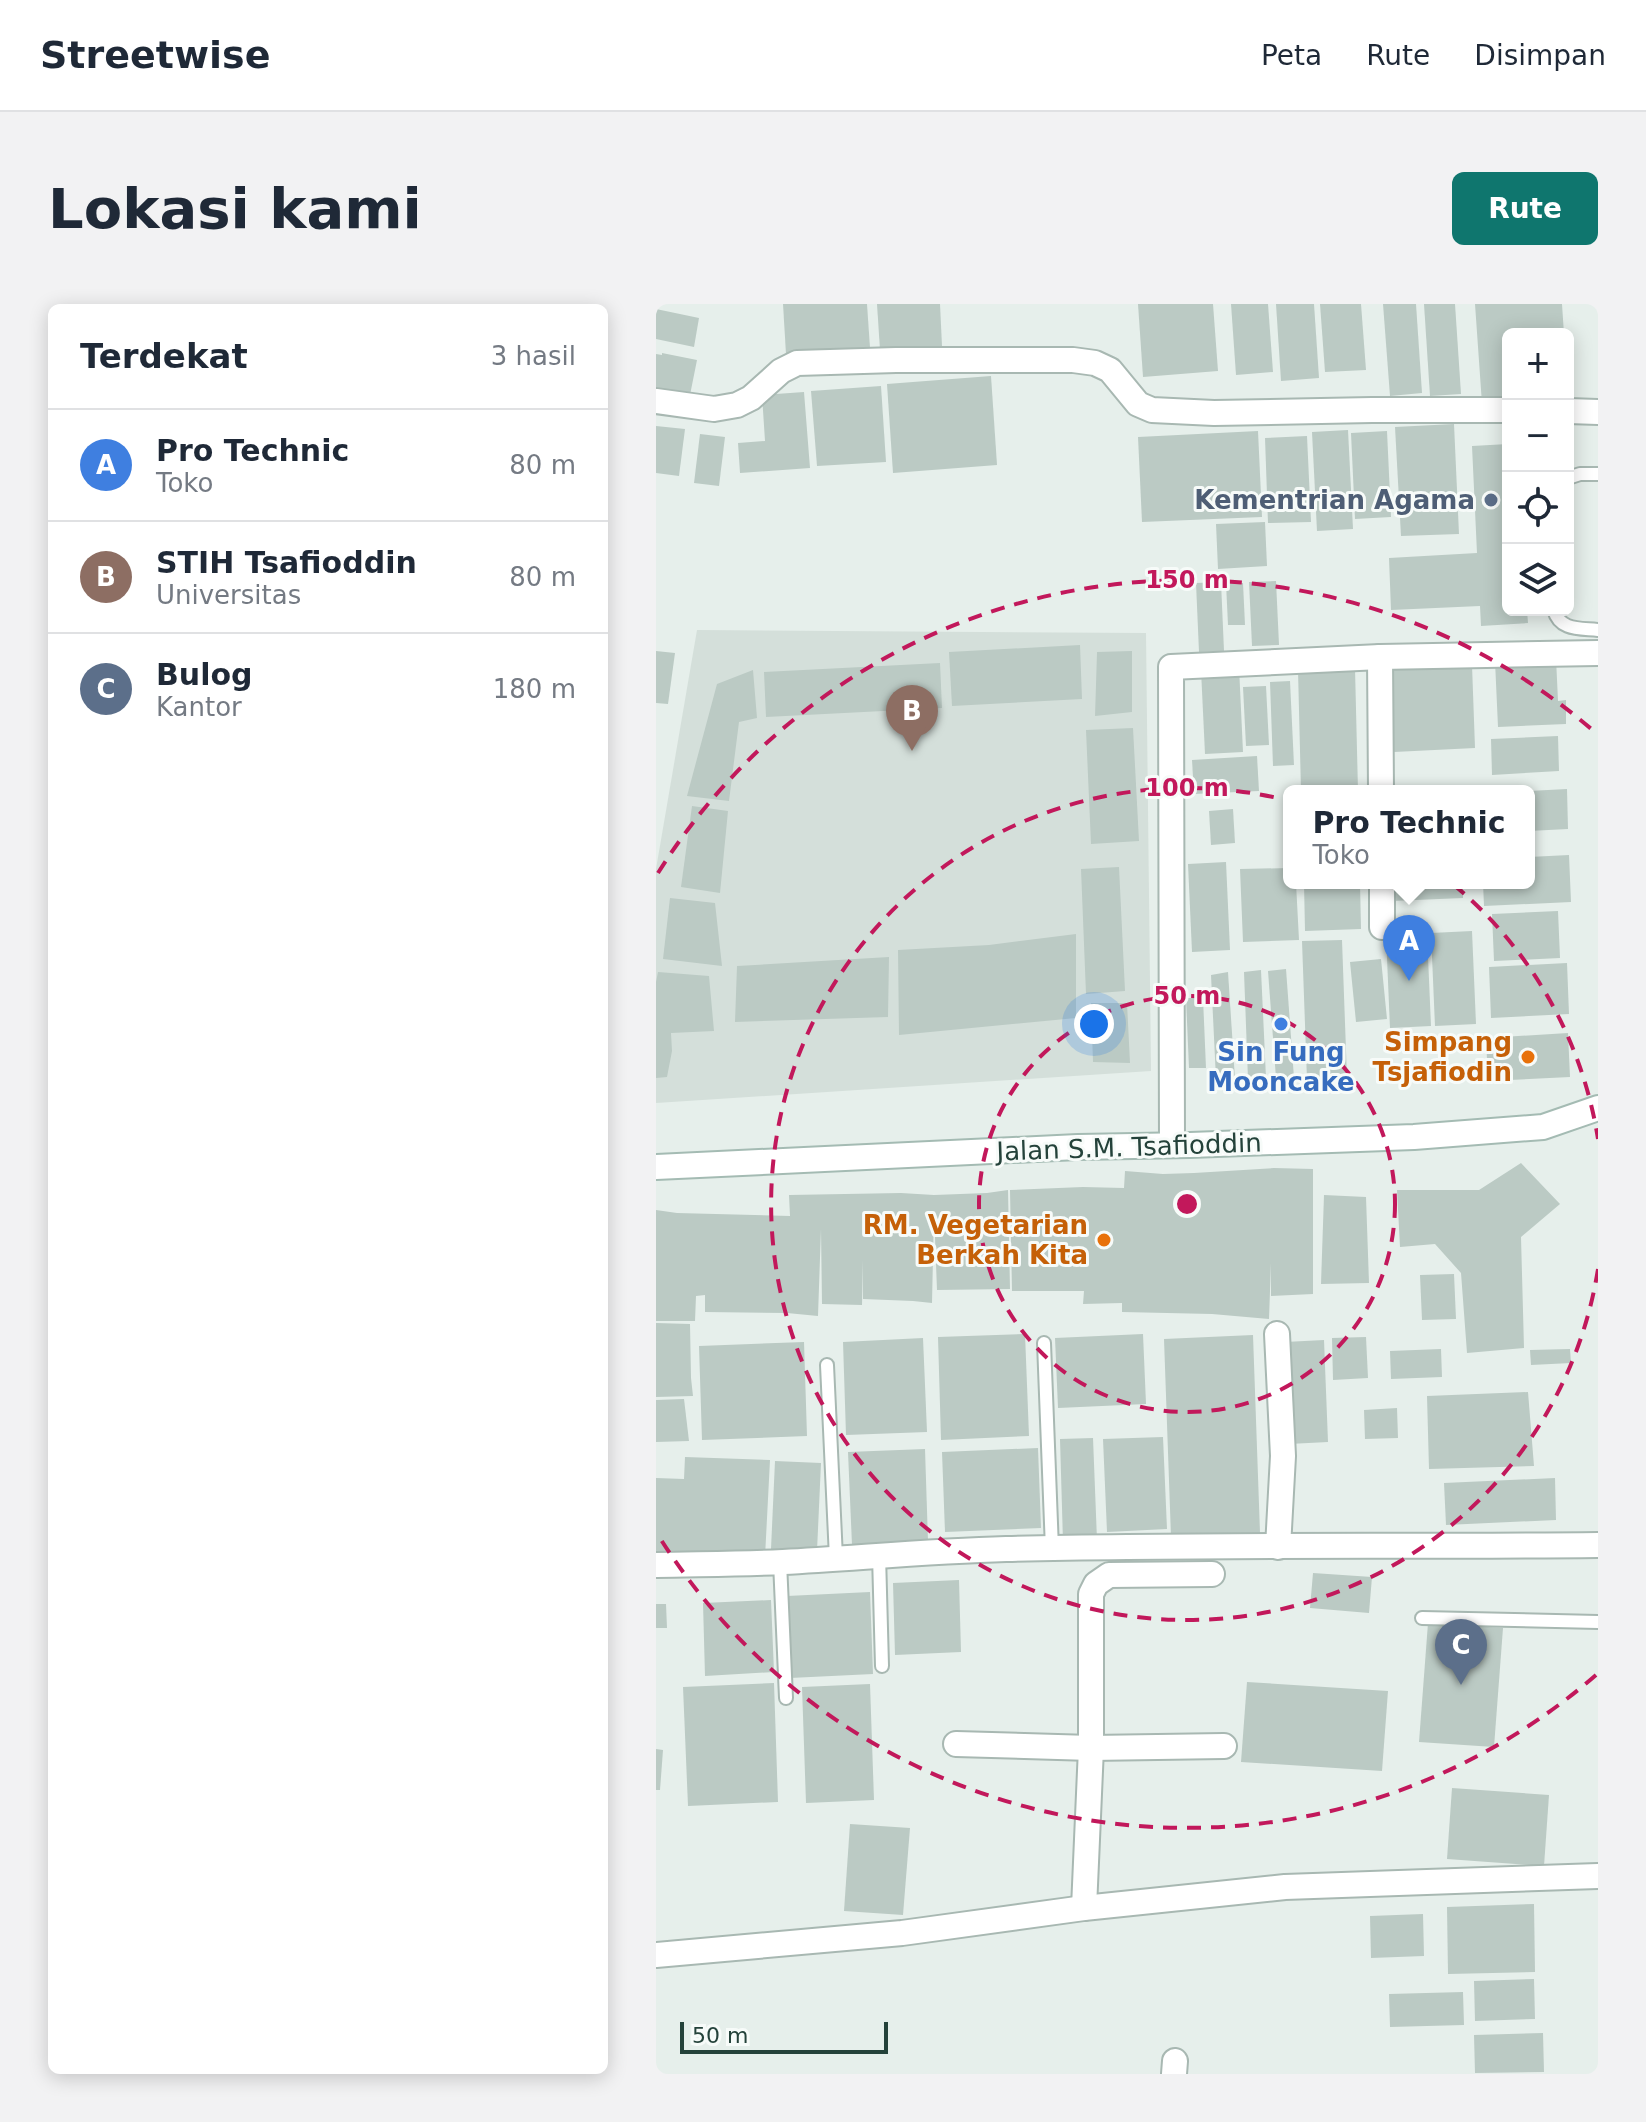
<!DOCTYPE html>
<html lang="id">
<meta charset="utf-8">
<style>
:root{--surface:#fff;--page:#f2f2f3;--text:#1f2937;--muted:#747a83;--line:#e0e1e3;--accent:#0f766e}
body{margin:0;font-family:"DejaVu Sans",sans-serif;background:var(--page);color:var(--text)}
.controls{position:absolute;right:24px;top:24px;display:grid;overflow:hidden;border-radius:12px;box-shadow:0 4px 20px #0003}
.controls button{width:72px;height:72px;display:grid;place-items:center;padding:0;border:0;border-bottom:2px solid var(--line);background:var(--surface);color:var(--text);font:40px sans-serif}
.scale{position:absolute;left:24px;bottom:20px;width:208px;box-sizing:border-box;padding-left:8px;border:4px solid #24423a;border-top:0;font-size:22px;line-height:28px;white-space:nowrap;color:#24423a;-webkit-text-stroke:6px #f7fbf9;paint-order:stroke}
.you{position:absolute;left:438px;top:720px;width:28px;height:28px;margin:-20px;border:6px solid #fff;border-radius:50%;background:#1a73e8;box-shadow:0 0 0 12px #1a73e833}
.badge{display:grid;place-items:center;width:52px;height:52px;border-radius:50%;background:var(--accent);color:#fff;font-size:26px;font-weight:700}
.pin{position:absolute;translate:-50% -66px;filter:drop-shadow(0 2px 4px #0008)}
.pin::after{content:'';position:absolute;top:42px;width:28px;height:24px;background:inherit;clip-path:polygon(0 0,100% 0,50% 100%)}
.popup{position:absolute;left:627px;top:481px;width:252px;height:104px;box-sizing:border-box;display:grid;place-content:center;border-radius:12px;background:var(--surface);filter:drop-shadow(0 2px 6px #0005);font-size:26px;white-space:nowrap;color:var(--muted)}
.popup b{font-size:30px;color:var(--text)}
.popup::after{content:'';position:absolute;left:50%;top:100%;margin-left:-16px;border:16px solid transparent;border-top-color:var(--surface)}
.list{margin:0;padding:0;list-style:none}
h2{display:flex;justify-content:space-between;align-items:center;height:104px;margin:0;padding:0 32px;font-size:34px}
h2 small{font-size:26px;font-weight:400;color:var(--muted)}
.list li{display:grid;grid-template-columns:52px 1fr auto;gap:24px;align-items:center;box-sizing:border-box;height:112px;padding:0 32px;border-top:2px solid var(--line)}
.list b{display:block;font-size:30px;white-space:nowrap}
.list p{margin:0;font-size:26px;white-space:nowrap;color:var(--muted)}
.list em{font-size:26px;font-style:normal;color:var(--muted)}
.icon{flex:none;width:44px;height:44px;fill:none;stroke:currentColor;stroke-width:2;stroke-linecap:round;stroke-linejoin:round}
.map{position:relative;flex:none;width:942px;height:1770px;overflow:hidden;border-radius:12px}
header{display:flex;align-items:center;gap:48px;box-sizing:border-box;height:112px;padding:0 40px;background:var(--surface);border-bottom:2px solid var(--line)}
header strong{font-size:38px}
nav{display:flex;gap:44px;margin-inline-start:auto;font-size:28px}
.intro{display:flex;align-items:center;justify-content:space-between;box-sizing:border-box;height:192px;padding:0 48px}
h1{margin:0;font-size:56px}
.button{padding:20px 36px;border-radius:12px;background:var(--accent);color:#fff;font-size:28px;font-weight:700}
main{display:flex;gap:48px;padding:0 48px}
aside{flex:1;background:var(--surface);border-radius:12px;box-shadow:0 4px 20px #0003}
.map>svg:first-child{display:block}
.built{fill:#d4dfda}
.building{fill:#bbcac4}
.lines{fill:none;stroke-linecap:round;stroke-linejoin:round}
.lane-casing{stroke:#a8b8b2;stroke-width:16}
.street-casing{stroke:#a8b8b2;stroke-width:28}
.secondary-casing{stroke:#a4bbb3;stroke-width:28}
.lane{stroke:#fff;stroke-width:12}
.street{stroke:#fff;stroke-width:24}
.secondary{stroke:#fff;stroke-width:24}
.ring{fill:none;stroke:#c2185b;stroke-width:4;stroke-dasharray:14 10}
.service-dot{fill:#5c6f8a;stroke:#f7fbf9;stroke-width:3}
.shop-dot{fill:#3f7fe0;stroke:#f7fbf9;stroke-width:3}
.food-dot{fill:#e8710a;stroke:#f7fbf9;stroke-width:3}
.labels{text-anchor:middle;stroke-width:6;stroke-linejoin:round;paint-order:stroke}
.service-label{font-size:26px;font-weight:bold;fill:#4e5e75;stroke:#f7fbf9;text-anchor:end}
.food-label{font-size:26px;font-weight:bold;fill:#c56008;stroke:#f7fbf9;text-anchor:end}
.shop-label{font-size:26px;font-weight:bold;fill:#366cbe;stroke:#f7fbf9}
.street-label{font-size:26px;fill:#24423a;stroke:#f7fbf9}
.centre{fill:#c2185b;stroke:#f7fbf9;stroke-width:4}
.ring-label{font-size:24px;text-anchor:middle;font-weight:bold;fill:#c2185b;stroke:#f7fbf9;stroke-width:6;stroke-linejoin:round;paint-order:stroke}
</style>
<header>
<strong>Streetwise</strong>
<nav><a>Peta</a><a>Rute</a><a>Disimpan</a></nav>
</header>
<div class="intro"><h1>Lokasi kami</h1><a class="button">Rute</a></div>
<main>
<aside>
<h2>Terdekat<small>3 hasil</small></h2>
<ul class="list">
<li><span class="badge" style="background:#3f7fe0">A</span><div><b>Pro Technic</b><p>Toko</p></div><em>80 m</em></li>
<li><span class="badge" style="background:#8d6e63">B</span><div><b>STIH Tsafioddin</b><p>Universitas</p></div><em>80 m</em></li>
<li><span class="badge" style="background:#5c6f8a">C</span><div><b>Bulog</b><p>Kantor</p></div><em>180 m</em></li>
</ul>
</aside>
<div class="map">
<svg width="942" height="1770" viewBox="0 0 942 1770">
<rect width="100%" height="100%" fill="#e6efeb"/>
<path class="built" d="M41,326L490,329L495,767L0,799V565Z"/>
<g class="building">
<path d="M127,0H211L214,44L130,50Z"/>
<path d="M221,0H284L286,42L224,46Z"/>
<path d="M482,0H557L562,67L487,73Z"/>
<path d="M575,0H612L617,68L580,71Z"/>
<path d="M620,0H658L663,74L625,77Z"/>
<path d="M664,0H705L710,66L669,68Z"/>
<path d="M727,0H760L766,89L734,92Z"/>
<path d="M768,0H799L805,90L774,92Z"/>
<path d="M819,0H906L908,30H852V98L826,100Z"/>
<path d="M0,5L43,14L38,43L0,35Z"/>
<path d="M6,49L41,56L34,91L0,93V50L6,51Z"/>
<path d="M335,72L341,161L237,169L231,80Z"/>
<path d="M225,82L230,158L161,162L155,87Z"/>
<path d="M148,88L154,164L84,169L82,139L109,137L106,91Z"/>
<path d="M798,120L803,230L745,232L739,123Z"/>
<path d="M0,122L29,125L23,172L0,169Z"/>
<path d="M692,126L697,225L661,227L656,128Z"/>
<path d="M602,127L606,213L486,218L482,133Z"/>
<path d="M731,127L735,213L699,215L695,129Z"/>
<path d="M44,130L69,133L63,182L38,179Z"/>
<path d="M651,132L655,218L612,219L609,134Z"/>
<path d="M852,140V306H871L872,319L825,322L824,302L735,306L733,254L821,249L816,142Z"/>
<path d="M609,218L611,262L562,265L560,220Z"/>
<path d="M620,277L623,341L596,342L593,278Z"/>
<path d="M565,278L568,347L543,348L540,279Z"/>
<path d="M570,279H587L589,321H572Z"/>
<path d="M424,341L426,395L296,402L293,348Z"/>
<path d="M0,347L19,349L12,400L0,399Z"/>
<path d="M476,347V408L439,412L441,348Z"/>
<path d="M900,354L902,397L910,396V420L842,423L839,357Z"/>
<path d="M284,359L286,404L110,413L108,368Z"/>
<path d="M816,361L819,444L738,448L734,365Z"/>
<path d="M583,363L587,448L549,450L545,366Z"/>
<path d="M699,364L702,487H645L642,366Z"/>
<path d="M97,366L101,414L83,418L73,497L31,492L61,380Z"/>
<path d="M634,377L638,461L617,462L614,378Z"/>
<path d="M610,382L613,441L590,442L587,383Z"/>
<path d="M477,424L483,537L435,540L430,426Z"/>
<path d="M902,432L903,467L836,471L835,435Z"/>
<path d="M601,452L603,487L538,490L536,456Z"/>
<path d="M911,485L912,525L873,527V487Z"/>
<path d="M36,502L72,507L64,589L25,583Z"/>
<path d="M577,505L579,539L555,541L553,507Z"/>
<path d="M913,551L915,598L828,602L827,579H873V553Z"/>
<path d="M570,558L574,646L536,648L532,560Z"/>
<path d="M463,563L469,687L430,690L425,565Z"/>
<path d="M633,564V579H640L643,636L587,638L584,565Z"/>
<path d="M648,579H704L705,625L649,627Z"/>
<path d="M735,579H807V594L736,597Z"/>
<path d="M14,594L59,599L66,662L7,655Z"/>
<path d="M902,607L904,654L838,657L836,610Z"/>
<path d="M816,627L820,720L779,722L775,629Z"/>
<path d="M771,629L775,722L734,724L730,631Z"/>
<path d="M420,630V714L243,731L242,646L333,641Z"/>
<path d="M686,636L691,774L651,776L646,637Z"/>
<path d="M233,653L232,713L79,718L81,662Z"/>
<path d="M725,655L731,715L700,718L694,658Z"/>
<path d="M911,659L913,710L835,714L833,663Z"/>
<path d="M630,665L638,774H620L612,667Z"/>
<path d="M605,666L610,774L592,775L588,668Z"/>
<path d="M2,668L53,672L58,727L15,729L16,747L11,773L0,774V678Z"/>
<path d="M572,668L579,775H560L555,671Z"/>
<path d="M530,694H547L550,764H533Z"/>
<path d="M435,699H471L474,759L437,758Z"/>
<path d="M912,729L914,773L832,777L830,734Z"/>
<path d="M865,859L904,900L865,933L868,1044L811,1049L805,969L779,940L744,943L741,886H823Z"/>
<path d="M618,864L657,865V990L615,992V959L613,1015L556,1010L466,1008V999L427,1000L428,987H356L354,886L427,883L468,884L469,867L507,870L538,869Z"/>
<path d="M352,886L354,985L281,986L278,907L276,999L257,997L207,995V956L206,1001L166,1000L165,925L162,1012L131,1009L49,1008V991L40,992L39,1017H0V906L21,909L134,912L133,891L245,889L278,891L331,889Z"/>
<path d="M668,891L710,893L713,979L665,980Z"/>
<path d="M798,970L800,1015L766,1016L764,971Z"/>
<path d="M0,1019L34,1020L35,1074L37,1092L0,1093Z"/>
<path d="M369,1030L373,1132L285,1136L282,1033Z"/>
<path d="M487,1030L490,1100L402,1104L399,1034Z"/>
<path d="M597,1031L604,1229L515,1233L508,1035Z"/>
<path d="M710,1033L712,1074L677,1076L676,1034Z"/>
<path d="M267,1034L271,1128L190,1131L187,1038Z"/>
<path d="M668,1036L672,1138L633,1140L629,1038Z"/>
<path d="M148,1038L151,1132L46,1136L43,1042Z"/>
<path d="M785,1045L786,1073L735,1075L734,1047Z"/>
<path d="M914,1045L915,1059L875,1061L874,1046Z"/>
<path d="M872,1088L878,1162L773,1165L771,1092Z"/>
<path d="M28,1095L33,1137L0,1138V1096Z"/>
<path d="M741,1104L742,1134L709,1135L708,1106Z"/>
<path d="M507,1133L511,1225L451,1228L447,1135Z"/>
<path d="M437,1134L441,1236L407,1238L404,1135Z"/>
<path d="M382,1144L385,1224L289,1228L286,1148Z"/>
<path d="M269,1145L272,1237L196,1241L192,1148Z"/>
<path d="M29,1153L114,1156L109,1253L0,1257V1174L28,1175Z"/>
<path d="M119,1157L165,1159L161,1247L115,1245Z"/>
<path d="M899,1174L900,1216L790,1221L788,1179Z"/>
<path d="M657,1269L716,1273L713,1309L654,1304Z"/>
<path d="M303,1276L305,1348L239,1351L237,1279Z"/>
<path d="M214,1288L217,1370L134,1374L131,1292Z"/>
<path d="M115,1296L118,1368L49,1372L47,1299Z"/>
<path d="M0,1300H10L11,1324H0Z"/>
<path d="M772,1319L847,1324L838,1443L763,1438Z"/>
<path d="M591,1378L732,1387L726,1467L585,1458Z"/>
<path d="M118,1379L122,1498L32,1502L27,1383Z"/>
<path d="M214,1380L218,1496L150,1499L146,1383Z"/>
<path d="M0,1445L7,1446L4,1486H0Z"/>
<path d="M796,1484L893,1491L888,1562L791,1555Z"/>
<path d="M194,1520L254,1524L247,1611L188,1607Z"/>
<path d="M878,1600L879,1668L792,1670L791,1603Z"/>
<path d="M767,1610L768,1652L715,1654L714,1612Z"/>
<path d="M878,1675L879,1715L819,1717L818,1677Z"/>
<path d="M807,1688L808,1721L734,1723L733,1690Z"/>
<path d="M887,1729L888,1768L819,1769L818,1731Z"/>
</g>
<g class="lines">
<g class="lane-casing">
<g id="lane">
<path d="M912,174L924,170H942"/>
<path d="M898,306C904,327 924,324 942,326"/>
<path d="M388,1039L396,1245"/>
<path d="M171,1061L180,1254"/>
<path d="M223,1251L226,1362"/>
<path d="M124,1258L130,1394"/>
<path d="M766,1314L942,1318"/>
</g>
</g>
<g class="street-casing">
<g id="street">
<path d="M0,97L58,105L81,101L95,94L125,67L141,59L240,56H417L439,59L454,66L482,100L496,106L558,109L716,106H852"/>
<path d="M912,107L942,108"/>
<path d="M724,353L725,487"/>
<path d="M726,579V623"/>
<path d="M516,841L515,363L724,353L942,349"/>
<path d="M621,1030L627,1152L622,1243"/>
<path d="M0,1261C42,1260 85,1260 127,1258C201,1254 275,1247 350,1245C547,1240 745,1243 942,1241"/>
<path d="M300,1440L435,1444L568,1442"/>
<path d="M428,1604L435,1444V1290L440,1280L453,1271L556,1270"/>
<path d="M0,1651L246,1629L428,1604L629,1583L942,1572"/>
<path d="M518,1770L519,1757"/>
</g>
</g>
<g class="secondary-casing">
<path id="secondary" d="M0,863L422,843L534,841L758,833L887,823L942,804"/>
</g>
<use href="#lane" class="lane"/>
<use href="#street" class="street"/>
<use href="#secondary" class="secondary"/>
</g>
<g class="ring">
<circle cx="531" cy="900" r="208"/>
<path d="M942 965A416 416 0 1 1 942 835"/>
<path d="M940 1371A624 624 0 0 1 2 1231M2 569A624 624 0 0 1 940 429"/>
</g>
<circle class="service-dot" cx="835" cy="196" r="8"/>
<circle class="shop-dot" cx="625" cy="720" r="8"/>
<g class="food-dot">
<circle cx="872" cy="753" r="8"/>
<circle cx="448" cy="936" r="8"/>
</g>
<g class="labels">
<g class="service-label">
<text x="819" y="205">Kementrian Agama</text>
</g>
<g class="food-label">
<text x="856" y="747">Simpang<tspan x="856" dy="30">Tsjafiodin</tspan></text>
<text x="432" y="930">RM. Vegetarian<tspan x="432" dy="30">Berkah Kita</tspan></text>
</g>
<g class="shop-label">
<text x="625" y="757">Sin Fung<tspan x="625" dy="30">Mooncake</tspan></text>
</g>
<g class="street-label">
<text transform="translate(473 843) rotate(-2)" y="9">Jalan S.M. Tsafioddin</text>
</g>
</g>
<circle cx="531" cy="900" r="12" class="centre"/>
<g class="ring-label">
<text x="531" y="284">150 m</text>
<text x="531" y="492">100 m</text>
<text x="531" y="700">50 m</text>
</g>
</svg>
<div class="controls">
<button>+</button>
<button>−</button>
<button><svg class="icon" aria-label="locate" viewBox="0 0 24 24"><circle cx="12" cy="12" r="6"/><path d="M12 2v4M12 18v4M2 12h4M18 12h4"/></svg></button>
<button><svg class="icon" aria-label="layers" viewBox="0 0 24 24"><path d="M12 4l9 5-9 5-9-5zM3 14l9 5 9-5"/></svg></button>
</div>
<div class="scale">50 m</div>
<div class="you"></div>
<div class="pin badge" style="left:753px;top:677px;background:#3f7fe0">A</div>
<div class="popup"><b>Pro Technic</b>Toko</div>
<div class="pin badge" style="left:256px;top:447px;background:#8d6e63">B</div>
<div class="pin badge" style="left:805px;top:1381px;background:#5c6f8a">C</div>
</div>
</main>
